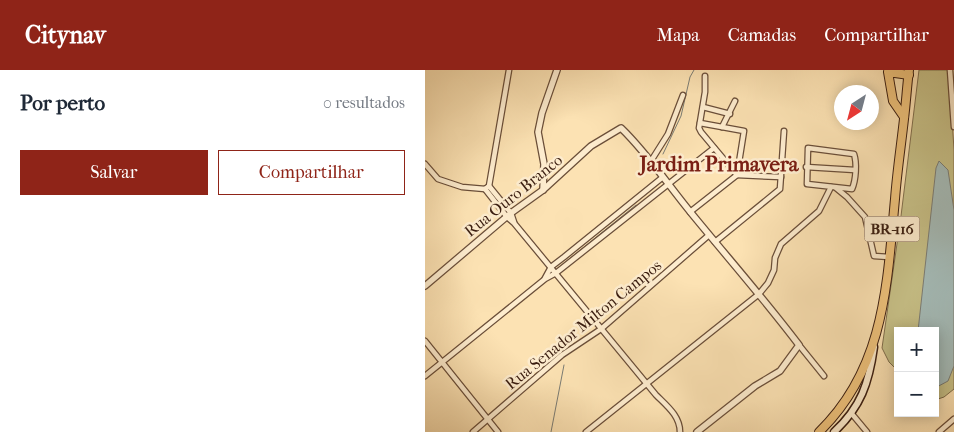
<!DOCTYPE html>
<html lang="pt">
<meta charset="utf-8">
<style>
:root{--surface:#fff;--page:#f2f2f3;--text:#1f2937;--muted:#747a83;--line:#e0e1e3;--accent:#8f2418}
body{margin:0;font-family:"IM FELL French Canon",serif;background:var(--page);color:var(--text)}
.controls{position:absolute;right:15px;bottom:15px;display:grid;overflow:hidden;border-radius:0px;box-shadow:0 2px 12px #0003}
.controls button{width:45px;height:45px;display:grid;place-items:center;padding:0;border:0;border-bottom:1px solid var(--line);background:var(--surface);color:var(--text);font:25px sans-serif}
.compass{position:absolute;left:409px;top:15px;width:45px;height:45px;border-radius:50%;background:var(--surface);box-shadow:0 2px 12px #0003;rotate:216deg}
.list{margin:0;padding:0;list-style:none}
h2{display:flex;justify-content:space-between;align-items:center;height:65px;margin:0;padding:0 20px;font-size:21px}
h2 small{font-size:16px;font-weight:400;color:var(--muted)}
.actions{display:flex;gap:10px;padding:15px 20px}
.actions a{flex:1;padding:11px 0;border:1px solid var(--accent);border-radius:0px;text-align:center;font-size:18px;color:var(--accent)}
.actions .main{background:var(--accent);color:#fff}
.map{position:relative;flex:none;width:529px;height:362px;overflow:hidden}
header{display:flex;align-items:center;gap:30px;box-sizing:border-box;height:70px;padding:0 25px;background:var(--accent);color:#fff}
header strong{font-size:24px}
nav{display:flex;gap:28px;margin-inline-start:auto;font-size:18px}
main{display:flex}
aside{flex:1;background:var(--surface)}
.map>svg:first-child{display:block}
.green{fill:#c7c087;stroke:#806e4c}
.water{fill:#a4bbb8;stroke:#7a7c75}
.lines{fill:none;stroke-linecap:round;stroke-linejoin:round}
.stream{stroke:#7a7c75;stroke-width:1}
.minor-casing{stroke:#6a4e39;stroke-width:7}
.tertiary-casing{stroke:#6a4e39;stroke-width:8}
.secondary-casing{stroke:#3a1d10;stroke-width:9}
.trunk-casing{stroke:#3a1d10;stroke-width:10}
.minor{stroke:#fdecce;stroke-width:4.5}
.tertiary{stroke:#fdecce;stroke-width:5.5}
.secondary{stroke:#fdecce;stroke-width:6}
.trunk{stroke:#eec17a;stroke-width:8}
.labels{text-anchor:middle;stroke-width:5;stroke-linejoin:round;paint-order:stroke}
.shield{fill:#fdecce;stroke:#745b49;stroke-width:1}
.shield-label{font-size:15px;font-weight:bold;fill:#3a1d10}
.street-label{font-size:16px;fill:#3a1d10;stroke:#fdecce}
.district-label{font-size:21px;font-weight:bold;fill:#7a1f14;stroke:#fdecce}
</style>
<header>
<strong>Citynav</strong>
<nav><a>Mapa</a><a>Camadas</a><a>Compartilhar</a></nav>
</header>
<main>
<aside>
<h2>Por perto<small>0 resultados</small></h2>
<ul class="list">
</ul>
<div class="actions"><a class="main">Salvar</a><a>Compartilhar</a></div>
</aside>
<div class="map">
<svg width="529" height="362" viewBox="0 0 529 362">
<rect width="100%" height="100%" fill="#fce2b3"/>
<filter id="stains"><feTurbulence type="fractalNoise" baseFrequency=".004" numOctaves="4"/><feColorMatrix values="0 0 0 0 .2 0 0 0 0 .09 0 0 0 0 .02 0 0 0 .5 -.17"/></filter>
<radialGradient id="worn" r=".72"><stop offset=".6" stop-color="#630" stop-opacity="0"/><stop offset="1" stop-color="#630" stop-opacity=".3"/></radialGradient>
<path class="green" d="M494,0H524L529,80V319L519,327L510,330V261H473V301L464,292L457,278L476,146Z"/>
<path class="water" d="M514,91L523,100L529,140V296L523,311L510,318V261H493L511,98Z"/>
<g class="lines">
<g class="stream">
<path d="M238,84L256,46L265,7L269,0"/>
<path d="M138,194L211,135"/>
<path d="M126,362L139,295"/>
</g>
<g class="minor-casing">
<g id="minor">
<path d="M525,0L529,57"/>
<path d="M280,6V22L274,58L276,62L312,105L356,107"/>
<path d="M278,37L305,44"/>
<path d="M297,57L310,31"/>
<path d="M383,78L429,84C432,93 431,110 427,119L382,114Z"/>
<path d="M226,91L243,64L258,25"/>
<path d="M0,94L13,109L37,117L60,119L64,116L84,0"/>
<path d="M381,97L430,100"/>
<path d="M64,116L86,143L89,152"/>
<path d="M411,118L422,127L440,147L449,186L464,187"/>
<path d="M60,119L82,147L89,153L231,325C242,336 255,346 255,362"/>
<path d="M265,142L312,105L319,61L275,53"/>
<path d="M290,172L355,119L359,61"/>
<path d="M120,208L126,197L139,187L238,107"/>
<path d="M0,271L73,362"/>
<path d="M374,275L399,306"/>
<path d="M0,306L120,209L131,203L289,78"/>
<path d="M427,344L442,362"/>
<path d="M48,362L137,285L176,259L284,165"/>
<path d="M161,362L334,224L343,213L349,200L350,188L356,174L394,141L406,117"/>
<path d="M514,362L529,349"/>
</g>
</g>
<g class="tertiary-casing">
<g id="tertiary">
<path d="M118,120L119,94L113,62L117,43L132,0"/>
<path d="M0,216L86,143L118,120L166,76L196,58C223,84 243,115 267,144C303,188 340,230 374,275L355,301L330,316L272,362"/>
</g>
</g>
<g class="secondary-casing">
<path id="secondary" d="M409,362C436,337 444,313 449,277"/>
</g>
<g class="trunk-casing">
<g id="trunk">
<path d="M479,47L468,31L463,2L484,5"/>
<path d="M394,362C460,298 462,214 470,129C472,102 476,76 479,49C481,33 482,16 484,0"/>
</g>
</g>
<use href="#minor" class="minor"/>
<use href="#tertiary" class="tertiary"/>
<use href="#secondary" class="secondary"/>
<use href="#trunk" class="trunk"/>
</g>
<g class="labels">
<rect class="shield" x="439.5" y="146.5" width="55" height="25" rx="4"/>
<g class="shield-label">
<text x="467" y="164">BR-116</text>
</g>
<g class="street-label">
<text transform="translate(88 125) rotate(-39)" y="6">Rua Ouro Branco</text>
<text transform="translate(158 254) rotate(-39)" y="6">Rua Senador Milton Campos</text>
</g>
<g class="district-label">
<text x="294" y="101">Jardim Primavera</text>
</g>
</g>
<rect width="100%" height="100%" filter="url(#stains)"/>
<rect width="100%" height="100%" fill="url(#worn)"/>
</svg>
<div class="controls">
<button>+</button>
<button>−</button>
</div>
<svg class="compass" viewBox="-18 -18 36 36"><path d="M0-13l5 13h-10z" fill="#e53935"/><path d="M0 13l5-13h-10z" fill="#747a83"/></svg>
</div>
</main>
